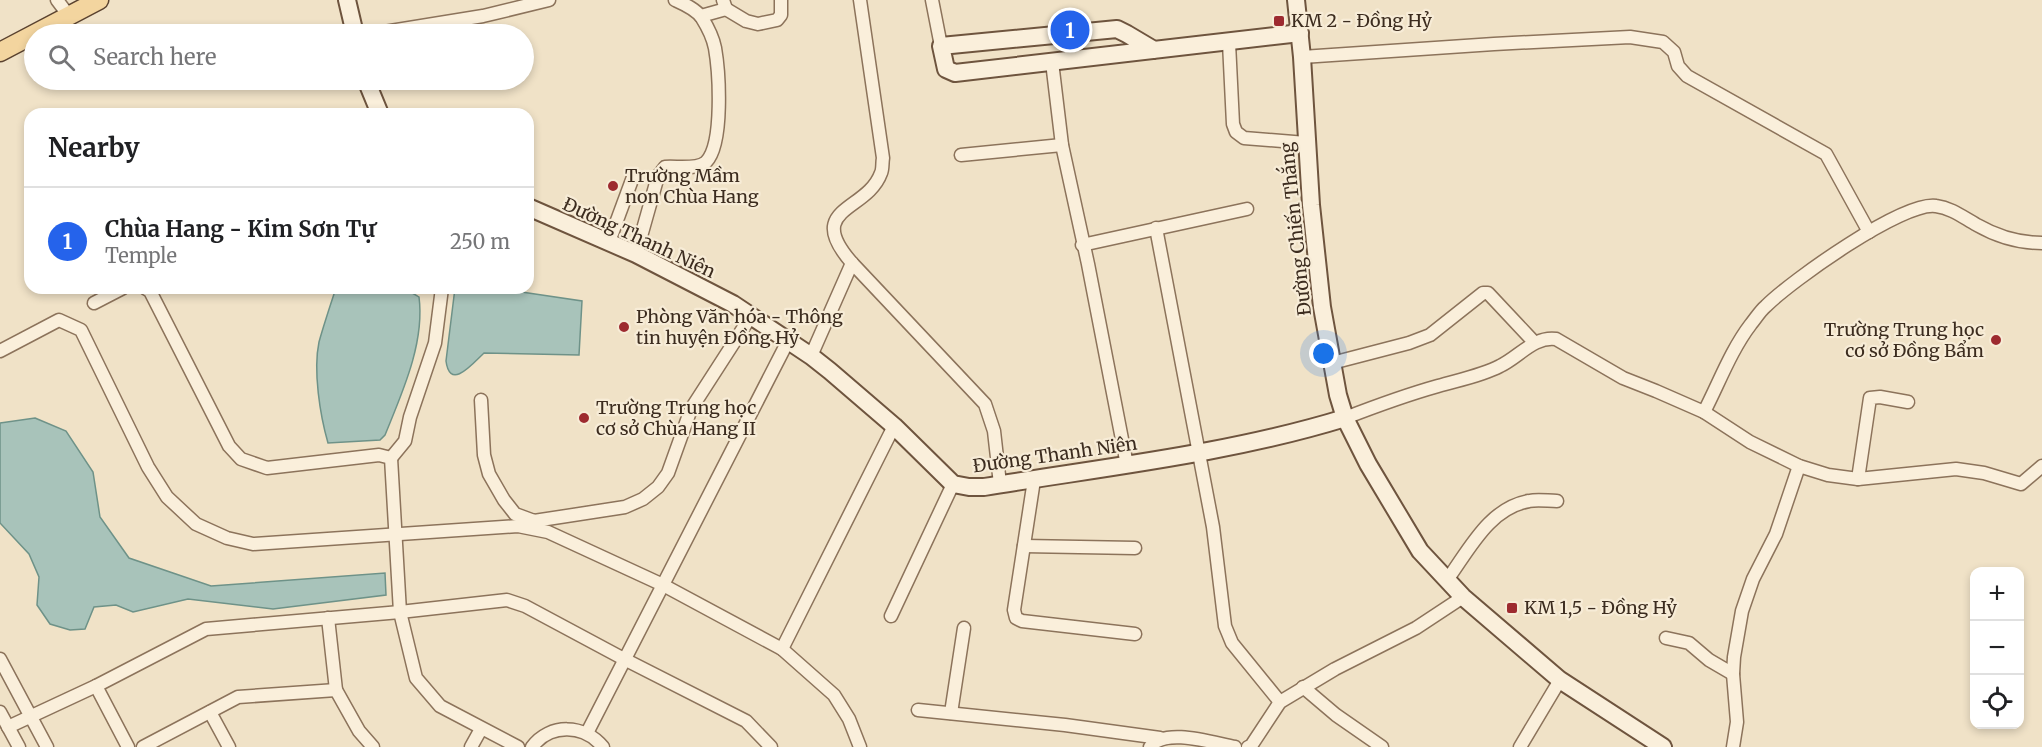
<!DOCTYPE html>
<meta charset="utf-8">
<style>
:root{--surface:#fff;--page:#f6f6f6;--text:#202124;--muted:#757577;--line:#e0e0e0;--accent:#2563eb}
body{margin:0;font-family:Merriweather,serif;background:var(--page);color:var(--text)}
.controls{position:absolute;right:18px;bottom:18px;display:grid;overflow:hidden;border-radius:12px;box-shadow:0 3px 9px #0003}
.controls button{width:54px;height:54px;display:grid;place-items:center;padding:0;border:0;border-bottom:2px solid var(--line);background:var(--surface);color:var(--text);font:30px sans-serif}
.you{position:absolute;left:1324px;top:354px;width:21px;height:21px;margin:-15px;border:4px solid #fff;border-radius:50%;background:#1a73e8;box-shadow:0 0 0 9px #1a73e833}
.badge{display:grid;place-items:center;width:39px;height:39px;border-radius:50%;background:var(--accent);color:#fff;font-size:20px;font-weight:700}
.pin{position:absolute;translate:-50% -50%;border:3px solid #fff;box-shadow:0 2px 6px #0006}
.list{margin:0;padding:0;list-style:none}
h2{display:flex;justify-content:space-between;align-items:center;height:78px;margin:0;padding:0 24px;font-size:26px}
h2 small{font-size:20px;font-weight:400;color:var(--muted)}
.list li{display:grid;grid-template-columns:39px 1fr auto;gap:18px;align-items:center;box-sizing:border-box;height:108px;padding:0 24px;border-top:2px solid var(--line)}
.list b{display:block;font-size:22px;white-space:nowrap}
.list p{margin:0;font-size:20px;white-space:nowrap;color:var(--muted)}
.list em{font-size:20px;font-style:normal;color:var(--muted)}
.icon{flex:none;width:33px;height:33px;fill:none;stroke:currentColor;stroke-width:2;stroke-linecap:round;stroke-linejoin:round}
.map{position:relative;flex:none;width:2042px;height:747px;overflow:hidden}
.search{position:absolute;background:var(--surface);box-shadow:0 3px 9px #0003;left:24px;top:24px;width:510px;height:66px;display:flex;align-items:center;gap:15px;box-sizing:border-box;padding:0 21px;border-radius:33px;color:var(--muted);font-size:22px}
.panel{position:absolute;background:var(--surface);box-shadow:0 3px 9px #0003;left:24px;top:108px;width:510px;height:186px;border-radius:18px}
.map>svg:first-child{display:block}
.water{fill:#a8c3ba;stroke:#6e9288;stroke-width:1.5}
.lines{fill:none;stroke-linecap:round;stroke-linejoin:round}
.street-casing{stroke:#8c735b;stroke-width:15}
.secondary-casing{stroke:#6e543e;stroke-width:20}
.primary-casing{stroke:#5a422f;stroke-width:21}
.street{stroke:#faefdb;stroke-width:12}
.secondary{stroke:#faefdb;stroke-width:16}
.primary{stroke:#f3d59f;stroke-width:18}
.poi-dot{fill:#9d2a2f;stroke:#f7ecd7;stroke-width:2}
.labels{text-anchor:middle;stroke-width:4.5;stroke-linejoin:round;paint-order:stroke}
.poi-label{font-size:18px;fill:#3c2c1f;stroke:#f7ecd7;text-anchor:start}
.street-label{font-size:18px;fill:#3c2c1f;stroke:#f7ecd7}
</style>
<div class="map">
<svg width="2042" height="747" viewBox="0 0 2042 747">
<rect width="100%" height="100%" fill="#f0e2c7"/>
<g class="water">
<path d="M336,288C358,288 401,283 419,297C425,343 402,393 385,435L380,440L328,443C320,415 313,371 319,342C324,324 330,306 336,288Z"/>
<path d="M455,288H495L582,301L579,355L484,353C474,362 450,392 446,361Z"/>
<path d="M35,418L66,431L93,472L100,517L129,558L211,586L385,573L386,595L273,609L188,599L133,612L116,605L94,607L85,629L70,630L50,624L37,605L39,577L29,554L0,523V423Z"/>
</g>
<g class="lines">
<g class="street-casing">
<g id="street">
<path d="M57,0L69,16"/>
<path d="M860,0L883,158C882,163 883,169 881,173C867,212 803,207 852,263L985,404L994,431L1000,484"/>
<path d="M932,0L941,46"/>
<path d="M726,9L746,21L758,24L777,20L781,15V0"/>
<path d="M701,16L726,9L723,0"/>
<path d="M372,34L483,16L549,0"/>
<path d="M1229,43L1233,124L1236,132L1244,138L1306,143"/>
<path d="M1302,57L1494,44L1630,37L1663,42L1674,52L1678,66L1687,76L1826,154L1869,232"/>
<path d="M1052,62L1062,145L1088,264L1127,465"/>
<path d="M961,155L1062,145"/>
<path d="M1156,228L1213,527L1225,626L1232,643L1280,702"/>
<path d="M609,242L633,177"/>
<path d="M1082,245L1247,209"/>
<path d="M636,254L658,176L665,167C677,166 697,170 706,162C724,144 719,71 715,48C713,38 707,26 702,18C696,9 684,4 675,0"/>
<path d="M145,288L150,291L229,446L241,459L267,468L379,455L391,458L400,612L416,678L440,706L518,747"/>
<path d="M94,303L123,288"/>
<path d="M0,351L59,320L81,330L148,467L167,497L196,524L227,538L253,544L518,526L548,532L663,585L782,649L834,695L849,719L860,747"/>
<path d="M811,356L852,263"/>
<path d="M1332,363L1409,343L1430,335L1483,293H1488L1534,342"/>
<path d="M481,400L484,455L489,474L504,500L515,514L534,521L625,507L643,499L658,487L668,473L691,409L751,316"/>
<path d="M1704,412C1719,383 1731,350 1751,324C1756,318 1760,311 1766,306C1791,281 1903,201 1936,206C1952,208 1964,218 1977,225C1998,237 2018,243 2042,243"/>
<path d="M1345,418C1376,406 1406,395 1438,386C1458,380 1481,376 1500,366C1519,357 1534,336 1556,339L1623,378L1656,391L1704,412L1750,442L1799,466L1828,475L1858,479L1956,469L1984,473L2021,484L2042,466"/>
<path d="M391,458L405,441L410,417L435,343L442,288"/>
<path d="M1858,479L1870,398L1880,397L1908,402"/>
<path d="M1034,480L1014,610L1016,618L1022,621L1135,634"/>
<path d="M1024,546L1135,548"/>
<path d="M1447,580C1469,550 1489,508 1529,501C1538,499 1548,501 1557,501"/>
<path d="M891,616L953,484"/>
<path d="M328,618L336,690L359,731L373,747"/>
<path d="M1666,638L1689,643L1709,660L1733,674"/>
<path d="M782,649L894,426"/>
<path d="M0,659L47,747"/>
<path d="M96,686L128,747"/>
<path d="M1303,687L1336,715L1382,747"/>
<path d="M918,710L1065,725L1160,738"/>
<path d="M0,712L19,747"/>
<path d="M210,712L229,747"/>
<path d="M951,713L964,628"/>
<path d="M8,727L96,686L206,629L400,612L507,600L525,606L624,659L746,721L771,747"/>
<path d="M587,733L788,341"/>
<path d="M143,747L238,697L336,690"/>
<path d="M471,747L481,729"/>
<path d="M532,747C550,723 584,724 603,747"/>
<path d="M1150,747C1165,727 1213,743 1235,747"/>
<path d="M1248,747L1251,746L1280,702L1335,669L1416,628L1463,597"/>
<path d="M1520,747L1560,680"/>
<path d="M1733,747L1737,722L1733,674L1734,657L1742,611L1753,579L1776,534L1799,466"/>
</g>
</g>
<g class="secondary-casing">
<g id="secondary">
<path d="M347,0L355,34"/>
<path d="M1296,0L1302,57L1311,205L1322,307L1338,395L1345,418L1368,464L1420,551L1463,597L1560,680L1663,747"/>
<path d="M1154,50L1127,34L1117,29L941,46L946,69L955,73L1300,33"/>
<path d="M366,80L380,114"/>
<path d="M528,207L636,254L733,304L811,356L830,371L894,426L953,484L969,487H984C1105,467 1228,454 1345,418"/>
</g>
</g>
<g class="primary-casing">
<path id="primary" d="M0,52L99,0"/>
</g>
<use href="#street" class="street"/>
<use href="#secondary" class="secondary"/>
<use href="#primary" class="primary"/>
</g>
<g class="poi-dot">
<rect x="1273" y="15" width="12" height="12" rx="3"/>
<circle cx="613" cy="186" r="6"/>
<circle cx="624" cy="327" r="6"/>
<circle cx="1996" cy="340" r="6"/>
<circle cx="584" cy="418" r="6"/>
<rect x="1506" y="602" width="12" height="12" rx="3"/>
</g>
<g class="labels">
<g class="poi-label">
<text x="1291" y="27">KM 2 - Đồng Hỷ</text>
<text x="625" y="182">Trường Mầm<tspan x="625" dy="21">non Chùa Hang</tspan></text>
<text x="636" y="323">Phòng Văn hóa - Thông<tspan x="636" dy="21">tin huyện Đồng Hỷ</tspan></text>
<text x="1984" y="336" text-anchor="end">Trường Trung học<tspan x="1984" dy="21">cơ sở Đồng Bẩm</tspan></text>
<text x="596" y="414">Trường Trung học<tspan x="596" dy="21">cơ sở Chùa Hang II</tspan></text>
<text x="1524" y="614">KM 1,5 - Đồng Hỷ</text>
</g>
<g class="street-label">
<text transform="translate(1296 229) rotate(-96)" y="6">Đường Chiến Thắng</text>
<text transform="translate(639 238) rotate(25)" y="6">Đường Thanh Niên</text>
<text transform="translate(1055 455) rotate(-8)" y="6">Đường Thanh Niên</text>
</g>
</g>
</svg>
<div class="controls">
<button>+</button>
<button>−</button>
<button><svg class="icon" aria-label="locate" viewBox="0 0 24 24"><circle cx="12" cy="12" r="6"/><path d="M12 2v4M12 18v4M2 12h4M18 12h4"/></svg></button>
</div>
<div class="you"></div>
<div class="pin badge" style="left:1070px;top:30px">1</div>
<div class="search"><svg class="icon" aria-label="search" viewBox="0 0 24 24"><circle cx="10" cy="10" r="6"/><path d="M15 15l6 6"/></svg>Search here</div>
<section class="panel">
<h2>Nearby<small></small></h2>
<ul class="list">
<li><span class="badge">1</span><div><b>Chùa Hang - Kim Sơn Tự</b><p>Temple</p></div><em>250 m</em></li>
</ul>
</section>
</div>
